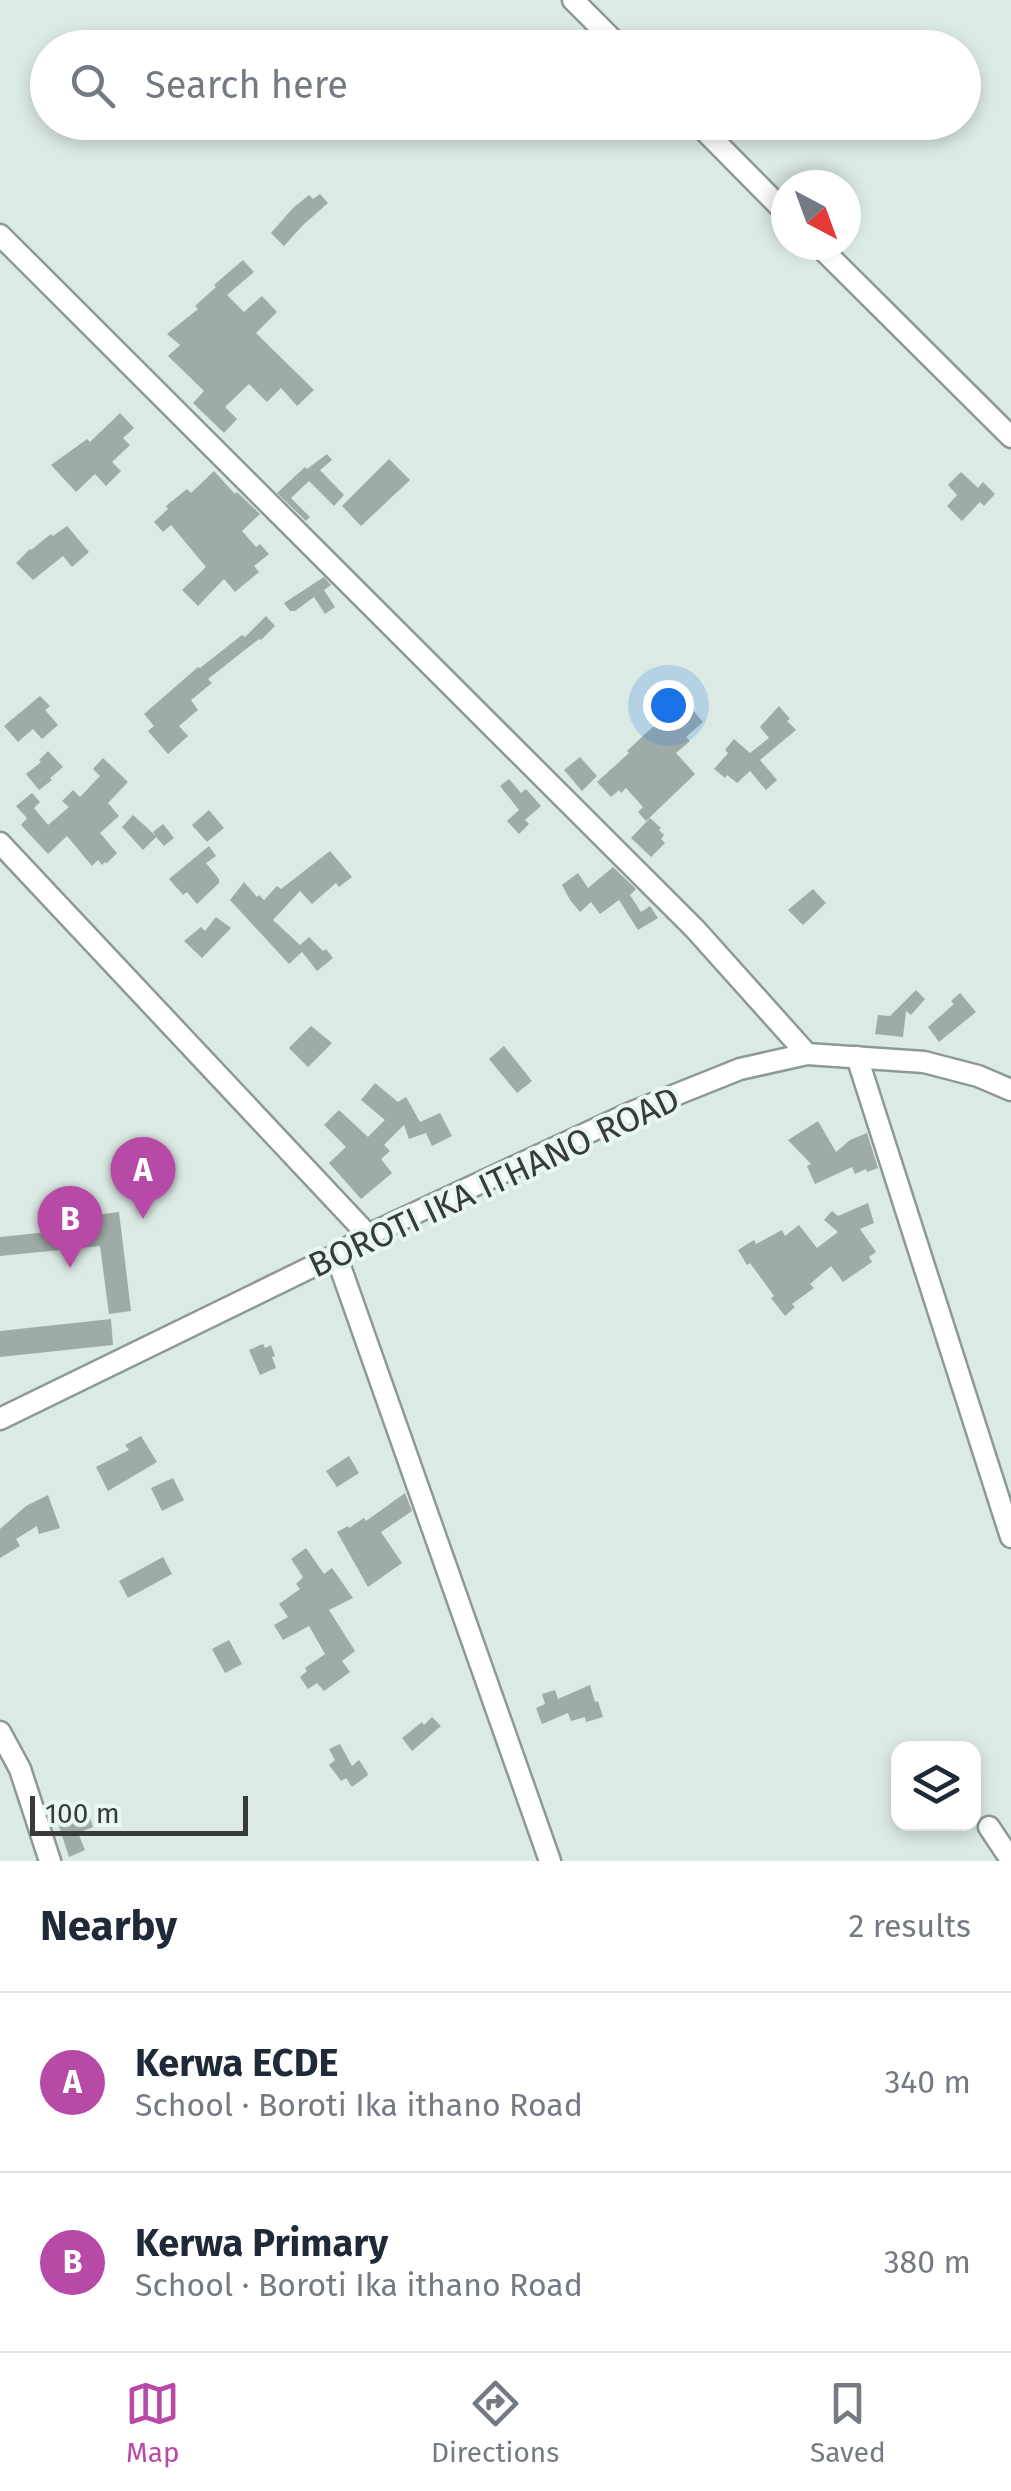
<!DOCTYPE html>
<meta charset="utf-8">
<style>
:root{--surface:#fff;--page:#f6f6f7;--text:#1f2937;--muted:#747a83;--line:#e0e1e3;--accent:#b749a7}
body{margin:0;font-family:"Fira Sans",sans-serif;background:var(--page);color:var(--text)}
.controls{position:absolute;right:30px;bottom:30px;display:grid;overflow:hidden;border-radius:20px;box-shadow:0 5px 15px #0003}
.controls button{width:90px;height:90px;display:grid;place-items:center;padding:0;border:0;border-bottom:2px solid var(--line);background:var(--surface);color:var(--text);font:50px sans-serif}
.compass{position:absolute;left:771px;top:170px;width:90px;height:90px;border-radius:50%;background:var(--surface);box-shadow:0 5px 15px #0003;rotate:139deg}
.scale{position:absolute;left:30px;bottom:25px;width:218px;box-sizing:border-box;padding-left:10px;border:5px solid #373c3a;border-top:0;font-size:28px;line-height:35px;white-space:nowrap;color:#373c3a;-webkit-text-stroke:8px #e9f7f1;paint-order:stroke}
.you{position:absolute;left:668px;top:705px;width:35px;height:35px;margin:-25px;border:8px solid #fff;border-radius:50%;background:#1a73e8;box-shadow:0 0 0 15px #1a73e833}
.badge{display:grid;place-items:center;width:65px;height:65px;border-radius:50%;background:var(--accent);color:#fff;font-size:32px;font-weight:700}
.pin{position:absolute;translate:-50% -82px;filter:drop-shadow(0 2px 5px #0008)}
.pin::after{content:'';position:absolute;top:52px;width:35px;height:30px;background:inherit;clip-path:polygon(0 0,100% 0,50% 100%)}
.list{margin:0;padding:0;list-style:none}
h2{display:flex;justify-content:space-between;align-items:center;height:130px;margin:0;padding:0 40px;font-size:42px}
h2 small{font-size:32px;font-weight:400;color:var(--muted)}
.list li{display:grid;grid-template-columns:65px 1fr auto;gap:30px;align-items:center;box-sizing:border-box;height:180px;padding:0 40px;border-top:2px solid var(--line)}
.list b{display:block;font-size:38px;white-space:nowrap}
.list p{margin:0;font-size:32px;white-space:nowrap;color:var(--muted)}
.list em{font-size:32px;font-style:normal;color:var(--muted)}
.icon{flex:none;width:55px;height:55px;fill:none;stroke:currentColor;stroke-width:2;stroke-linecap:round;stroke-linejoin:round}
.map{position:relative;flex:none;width:1011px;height:1861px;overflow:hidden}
.search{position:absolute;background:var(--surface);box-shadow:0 5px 15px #0003;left:30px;right:30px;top:30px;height:110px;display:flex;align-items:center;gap:25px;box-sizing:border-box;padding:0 35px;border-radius:55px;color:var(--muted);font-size:38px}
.sheet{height:490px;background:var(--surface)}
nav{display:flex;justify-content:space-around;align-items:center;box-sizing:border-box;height:140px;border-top:2px solid var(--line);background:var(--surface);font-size:28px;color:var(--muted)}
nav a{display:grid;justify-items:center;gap:5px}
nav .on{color:var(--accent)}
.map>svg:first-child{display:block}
.building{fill:#9faca6}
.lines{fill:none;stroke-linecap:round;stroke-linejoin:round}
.minor-casing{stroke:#8d9a94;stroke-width:25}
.minor{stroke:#fff;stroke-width:20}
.labels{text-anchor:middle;stroke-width:8;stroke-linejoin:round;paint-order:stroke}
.street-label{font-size:35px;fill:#373c3a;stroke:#e9f7f1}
</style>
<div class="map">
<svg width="1011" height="1861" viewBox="0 0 1011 1861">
<rect width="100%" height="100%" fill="#dceae4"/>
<g class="building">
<path d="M320,194L328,203L303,225L284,246L271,233L293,208L309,195L313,199Z"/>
<path d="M243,260L254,272L227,295L244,312L262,296L277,312L256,333L314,390L297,406L281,388L267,402L249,384L225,407L237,419L224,433L193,403L204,391L168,356L180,345L167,334L198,309L195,306L216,287L214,285Z"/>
<path d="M120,413L134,428L123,438L130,445L112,462L121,471L106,486L95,474L76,492L51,465L87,439L90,442Z"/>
<path d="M327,454L332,460L320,470L344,495L334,506L309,481L291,498L310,517L306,521L277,493L305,467L307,469Z"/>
<path d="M389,459L410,480L361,526L342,506Z"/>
<path d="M214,471L235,494L237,492L260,514L242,531L256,547L260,544L269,554L254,566L259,572L235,592L224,579L198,606L182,590L206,567L171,525L163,532L154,522L168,509L166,506L187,489L191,493Z"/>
<path d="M961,472L978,488L983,482L995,494L984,506L980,502L962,521L947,506L957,495L948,485Z"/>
<path d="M67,526L89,552L72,567L63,556L33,580L16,563L30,549L31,550L51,534L53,536Z"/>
<path d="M324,577L331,585L324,590L335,607L325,614L314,597L295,611H290L284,603Z"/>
<path d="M266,616L275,626L261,640L259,639L208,679L212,683L191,700L198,710L179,726L188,736L168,754L148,731L154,726L144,714L198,667L200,668L242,635L245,637Z"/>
<path d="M40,696L50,706L45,710L58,725L42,739L33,729L18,742L4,726Z"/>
<path d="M684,700L703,722L686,737L690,741L676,753L695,774L646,821L638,812L643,807L626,788L621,793L619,790L611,797L597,782L629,753L627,751L645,734Z"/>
<path d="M779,706L790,719L787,721L796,730L760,760L777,780L766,790L750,771L737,783L727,775L725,778L714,769L728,753L725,750L734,739L750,753L769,738L760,727Z"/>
<path d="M48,751L63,767L50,778L52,780L39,790L26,774L41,762L39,760Z"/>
<path d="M580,757L597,776L582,791L564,770Z"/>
<path d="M103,758L128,782L108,803L119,816L100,833L117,853L107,863L105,862L102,865L98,860L92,866L67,836L48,854L21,825L27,818L16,806L32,793L40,802L34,808L48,825L69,807L62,801L73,790L80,797L100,776L93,769Z"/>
<path d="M509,779L521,793L526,789L541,806L525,820L529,824L519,834L507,821L519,810L500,786Z"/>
<path d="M209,810L224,828L207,842L192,825Z"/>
<path d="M133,815L156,836L153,832L163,824L174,838L164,846L156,837L143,850L122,827Z"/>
<path d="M650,818L661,828L659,830L664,835L661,839L665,843L651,857L631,838Z"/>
<path d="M209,846L216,856L206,863L219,879V883L197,904L187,892L183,895L169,879Z"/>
<path d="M330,851L352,877L339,887L336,883L312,904L300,891L273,920L300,945L309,937L323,951L326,949L333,958L317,971L302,952L289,964L230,900L244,882L257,897L259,895L264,900L277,886L281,889Z"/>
<path d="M613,867L636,889L630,895L641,912L650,906L658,918L638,930L619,900L600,914L591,902L580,912L570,900L562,885L578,873L588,888Z"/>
<path d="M813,889L826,903L803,925L788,910Z"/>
<path d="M216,917L231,928L202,958L184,941L201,927L205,931Z"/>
<path d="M916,990L925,999L911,1015L906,1011L903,1037L875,1034L878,1015L890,1016Z"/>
<path d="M960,993L976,1012L939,1042L928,1027L954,1004L951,1001Z"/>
<path d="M311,1026L332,1043L308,1067L289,1048Z"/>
<path d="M504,1046L532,1081L517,1093L489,1059Z"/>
<path d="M375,1083L398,1102L406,1097L420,1122L440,1113L452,1136L432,1146L426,1133L409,1139L404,1125L384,1145L390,1151L381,1159L392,1173L361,1199L329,1163L346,1147L324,1125L339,1110L368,1137L385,1120L361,1100Z"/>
<path d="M818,1121L836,1152L850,1140L867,1133L878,1168L867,1172L866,1169L855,1174L852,1167L815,1184L807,1166L811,1164L788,1140Z"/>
<path d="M868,1203L874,1223L860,1229L876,1252L869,1257L872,1262L843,1282L831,1266L810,1284L814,1288L792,1304L795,1307L785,1316L771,1298L774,1296L750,1263L747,1265L738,1250L754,1240L756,1244L782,1230L785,1236L799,1225L817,1248L838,1232L824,1220L832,1211L838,1216Z"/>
<path d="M119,1212L131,1311L109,1314L100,1246L0,1256V1237L98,1227L96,1215Z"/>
<path d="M111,1319L113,1345L0,1357V1331Z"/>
<path d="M263,1344L265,1348L271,1345L275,1356L272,1357L276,1368L260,1375L249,1350Z"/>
<path d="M141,1436L157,1462L108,1491L96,1467L129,1450L125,1445Z"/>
<path d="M349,1456L359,1473L337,1487L326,1471Z"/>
<path d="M173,1478L184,1500L162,1511L151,1488Z"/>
<path d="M405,1493L412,1511L381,1532L402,1563L368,1587L337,1532L348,1526L349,1528L364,1518L366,1521Z"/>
<path d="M48,1495L60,1528L39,1534L37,1526L16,1539L20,1546L0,1558V1529L26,1506Z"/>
<path d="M306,1548L324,1574L332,1568L353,1598L329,1610L355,1651L342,1661L350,1672L324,1691L317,1683L308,1689L300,1677L307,1671L305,1668L325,1654L309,1626L283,1640L274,1625L288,1617L279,1604L300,1589L296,1584L303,1577L291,1559Z"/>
<path d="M163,1557L172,1574L128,1598L119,1581Z"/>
<path d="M229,1640L242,1664L225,1673L212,1649Z"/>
<path d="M590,1685L595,1702L598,1701L603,1717L586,1722L585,1717L571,1721L568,1713L542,1724L536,1708L545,1704L542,1694L555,1690L558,1699Z"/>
<path d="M432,1717L441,1726L412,1751L402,1738L422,1722L424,1725Z"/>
<path d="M340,1744L352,1766L359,1760L367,1772L368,1775L352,1787L346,1778L341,1781L329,1765L335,1760L329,1749Z"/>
<path d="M80,1803L83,1810L87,1808L93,1827L78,1833L85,1850L69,1857L57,1820L71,1815L68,1808Z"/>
</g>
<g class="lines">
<g class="minor-casing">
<g id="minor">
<path d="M573,0L621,48"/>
<path d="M696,122L786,213"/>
<path d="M0,235L695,929L807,1054"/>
<path d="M818,245L1011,437"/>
<path d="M0,843L368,1235"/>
<path d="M857,1057L1011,1537"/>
<path d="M336,1255L550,1861"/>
<path d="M0,1419L336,1255L368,1235L630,1113L740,1069L807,1054L924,1062L978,1076L1011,1090"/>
<path d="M0,1732L20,1769L50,1861"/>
<path d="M989,1827L1011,1860"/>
</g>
</g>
<use href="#minor" class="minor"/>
</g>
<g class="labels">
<g class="street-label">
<text transform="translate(494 1182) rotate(-25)" y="12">BOROTI IKA ITHANO ROAD</text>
</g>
</g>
</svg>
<div class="controls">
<button><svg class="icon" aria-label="layers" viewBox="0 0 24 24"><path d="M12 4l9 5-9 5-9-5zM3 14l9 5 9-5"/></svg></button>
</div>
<svg class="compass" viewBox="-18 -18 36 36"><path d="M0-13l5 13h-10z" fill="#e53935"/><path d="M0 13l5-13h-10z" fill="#747a83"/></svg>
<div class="scale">100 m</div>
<div class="you"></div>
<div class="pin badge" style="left:143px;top:1219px">A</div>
<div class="pin badge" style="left:70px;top:1268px">B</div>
<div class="search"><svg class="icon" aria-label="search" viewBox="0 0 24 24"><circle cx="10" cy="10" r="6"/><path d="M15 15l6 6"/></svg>Search here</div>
</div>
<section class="sheet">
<h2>Nearby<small>2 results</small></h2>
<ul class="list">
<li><span class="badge">A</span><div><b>Kerwa ECDE</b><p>School · Boroti Ika ithano Road</p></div><em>340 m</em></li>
<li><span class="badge">B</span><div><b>Kerwa Primary</b><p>School · Boroti Ika ithano Road</p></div><em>380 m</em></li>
</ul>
</section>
<nav>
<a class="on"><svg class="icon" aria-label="map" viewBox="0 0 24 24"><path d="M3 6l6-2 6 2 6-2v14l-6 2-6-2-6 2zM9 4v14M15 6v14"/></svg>Map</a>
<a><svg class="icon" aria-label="directions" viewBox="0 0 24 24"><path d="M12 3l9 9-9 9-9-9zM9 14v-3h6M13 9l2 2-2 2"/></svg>Directions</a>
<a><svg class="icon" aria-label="saved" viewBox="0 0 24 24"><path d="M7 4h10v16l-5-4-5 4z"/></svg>Saved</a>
</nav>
